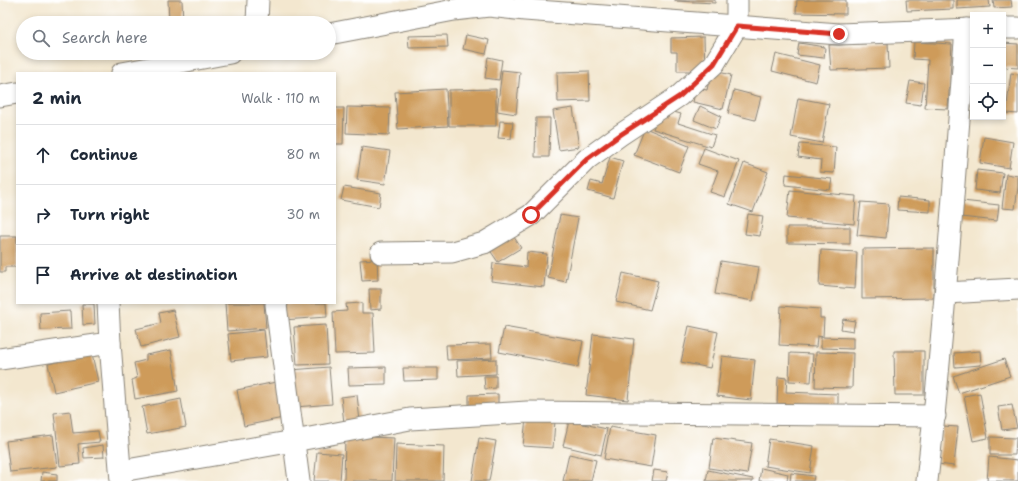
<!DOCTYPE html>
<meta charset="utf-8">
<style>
:root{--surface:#fff;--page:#f6f6f7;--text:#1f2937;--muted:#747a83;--line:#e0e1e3}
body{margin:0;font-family:"Shantell Sans",sans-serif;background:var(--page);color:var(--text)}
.controls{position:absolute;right:12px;top:12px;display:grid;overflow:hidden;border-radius:0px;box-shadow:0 2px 6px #0003}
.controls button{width:36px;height:36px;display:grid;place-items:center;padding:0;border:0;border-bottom:1px solid var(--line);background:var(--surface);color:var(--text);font:20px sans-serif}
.stop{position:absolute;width:12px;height:12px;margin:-9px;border:3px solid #d93025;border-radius:50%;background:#fff}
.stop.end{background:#d93025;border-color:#fff;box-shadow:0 1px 4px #0008}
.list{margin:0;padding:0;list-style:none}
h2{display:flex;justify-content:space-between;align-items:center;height:52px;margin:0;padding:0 16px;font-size:17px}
h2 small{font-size:13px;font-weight:400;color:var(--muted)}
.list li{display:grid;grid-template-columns:26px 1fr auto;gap:12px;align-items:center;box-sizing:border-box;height:60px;padding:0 16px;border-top:1px solid var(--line)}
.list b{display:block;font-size:15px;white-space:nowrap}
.list em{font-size:13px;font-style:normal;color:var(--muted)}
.icon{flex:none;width:22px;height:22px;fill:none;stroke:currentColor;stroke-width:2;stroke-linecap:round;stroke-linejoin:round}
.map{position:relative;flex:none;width:1018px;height:481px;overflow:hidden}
.search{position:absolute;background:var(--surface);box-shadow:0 2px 6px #0003;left:16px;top:16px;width:320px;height:44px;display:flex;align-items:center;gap:10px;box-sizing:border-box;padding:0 14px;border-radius:22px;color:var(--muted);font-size:15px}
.panel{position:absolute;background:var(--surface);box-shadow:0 2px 6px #0003;left:16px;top:72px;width:320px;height:232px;border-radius:0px}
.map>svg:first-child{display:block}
.building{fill:#ce9b5a}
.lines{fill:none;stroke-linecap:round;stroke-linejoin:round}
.street-casing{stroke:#888276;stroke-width:23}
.street{stroke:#fff;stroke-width:21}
.route{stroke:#d93025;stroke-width:5}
</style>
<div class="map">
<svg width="1018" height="481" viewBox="0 0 1018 481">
<rect width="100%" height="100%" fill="#fff"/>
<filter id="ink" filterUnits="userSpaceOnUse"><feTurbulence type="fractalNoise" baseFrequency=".025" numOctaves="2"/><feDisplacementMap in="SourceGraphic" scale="8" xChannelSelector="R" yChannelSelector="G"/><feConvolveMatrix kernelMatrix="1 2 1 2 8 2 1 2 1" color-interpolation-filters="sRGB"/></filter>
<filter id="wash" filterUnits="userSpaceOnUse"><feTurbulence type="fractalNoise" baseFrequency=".012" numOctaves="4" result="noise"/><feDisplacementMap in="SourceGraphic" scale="16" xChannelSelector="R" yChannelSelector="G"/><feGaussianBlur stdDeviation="0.9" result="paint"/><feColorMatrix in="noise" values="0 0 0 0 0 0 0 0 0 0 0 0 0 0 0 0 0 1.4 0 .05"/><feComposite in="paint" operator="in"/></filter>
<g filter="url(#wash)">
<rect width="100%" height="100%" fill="#f3e7cf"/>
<g id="blocks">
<g class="building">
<path d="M168,0H182L183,22H169Z"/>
<path d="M675,0H715V3L675,1Z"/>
<path d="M797,0H846V14L796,13Z"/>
<path d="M906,0H953V9L907,11Z"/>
<path d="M957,0H989L990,7L957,9Z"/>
<path d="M993,0H1011L1012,7L994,8Z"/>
<path d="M447,35L448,47L409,48L408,36Z"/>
<path d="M466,35L489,40L486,54L463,49Z"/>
<path d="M704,37L705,71H677V52H671V38Z"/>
<path d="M914,42L952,44L948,109L925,108L928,60L913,59Z"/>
<path d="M799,43L825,47L824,58L797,55Z"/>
<path d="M888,43L889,68L831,70L829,45Z"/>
<path d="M1003,43L1018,44V68L1003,67Z"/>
<path d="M776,54L820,65L816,82L772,71Z"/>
<path d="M488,57L502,60L499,80L485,78Z"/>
<path d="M502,70L520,72L516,114L497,111Z"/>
<path d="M711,70L731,75L723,109L693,102L696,88L707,90Z"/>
<path d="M589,71L590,101L558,102L557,72Z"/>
<path d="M1011,73L1018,74V114L1006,113Z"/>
<path d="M910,81L924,83L921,105L906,103Z"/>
<path d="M446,89L448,126L398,129L395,92Z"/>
<path d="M496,89V126H449V90Z"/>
<path d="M734,90L761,97L755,120L728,113Z"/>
<path d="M798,98L829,104L822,143L791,137Z"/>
<path d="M700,106L721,116L716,129L694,120Z"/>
<path d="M347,107L390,108L389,135L346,133Z"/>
<path d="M335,108H344L343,144H335Z"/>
<path d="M573,108L579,147L559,150L553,111Z"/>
<path d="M670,111L681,114L678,123L715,135L711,147L653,129L658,115L668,118Z"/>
<path d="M536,118H550L549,157H535Z"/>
<path d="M500,121L513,122L511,139L498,138Z"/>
<path d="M645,128L689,146L679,172L634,155Z"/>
<path d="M984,137L1013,142L1009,168L980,163Z"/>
<path d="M800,144L836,147L834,173L820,172L821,160L798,157Z"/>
<path d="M362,147L390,151L385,184L357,180Z"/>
<path d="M704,148L739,161L725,197L710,192L718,171L698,164Z"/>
<path d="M610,157L623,161L613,198L588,191L591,181L602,184Z"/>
<path d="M744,163L768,172L753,212L729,204Z"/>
<path d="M977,170L1003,173L1000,193L975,190Z"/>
<path d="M786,174L832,179L830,190L785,185Z"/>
<path d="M1006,174L1018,176V187L1015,209L1002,208Z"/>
<path d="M344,187L381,193L379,207L341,200Z"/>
<path d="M790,190L856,196L854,224L787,218Z"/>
<path d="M898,197L930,200V212L897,210Z"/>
<path d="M962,201L999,205L997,221L961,217Z"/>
<path d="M861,202L889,204L886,238L857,235Z"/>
<path d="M748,214L763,216L760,236L745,234Z"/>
<path d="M560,215L578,218L566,282L548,278Z"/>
<path d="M787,227H850V244L787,243Z"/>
<path d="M512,234L521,248L498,262L489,249Z"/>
<path d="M0,236H17V267H5V272H0Z"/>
<path d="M934,248V298L862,299V249Z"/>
<path d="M821,250L857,252L855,289L819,286Z"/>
<path d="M527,252L547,254L544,287L491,281L493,263L526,267Z"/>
<path d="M377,259L378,280L362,281L360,260Z"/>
<path d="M721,261L759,267L753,301L715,294Z"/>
<path d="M623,273L658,281L650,310L616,302Z"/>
<path d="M369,289H381V309L370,310Z"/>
<path d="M225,303H264L266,328L227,331Z"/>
<path d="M282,303H326L327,317L283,320Z"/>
<path d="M362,303V313H373L375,353L335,354L333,312L347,311L346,304Z"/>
<path d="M82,304H94L95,324L83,325Z"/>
<path d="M781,306L820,309V318H824L823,337L817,336L816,347L779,345Z"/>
<path d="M173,310L180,337L141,347L136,329L161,323L159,313Z"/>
<path d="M70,311L71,329L41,330L40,313Z"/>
<path d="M843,319L855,321L853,331L841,329Z"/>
<path d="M326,325L328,364L297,365L294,327Z"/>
<path d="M689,326L718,332L710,368L681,362Z"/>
<path d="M504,327L583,341L578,367L499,352Z"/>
<path d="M264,330L267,357L231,361L228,334Z"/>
<path d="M593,334L634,339L628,400L586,395Z"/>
<path d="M821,337L853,338V349L821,348Z"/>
<path d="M491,344L492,358L447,360L446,345Z"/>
<path d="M171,350L178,391L135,399L132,380L137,378L134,363L146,360V355Z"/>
<path d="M894,351H924V395H895Z"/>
<path d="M980,351L981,365L955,367L954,353Z"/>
<path d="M816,352L853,353L852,388L815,387Z"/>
<path d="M790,353L813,354L811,382L789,381Z"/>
<path d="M92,354L98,382L54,392L48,364Z"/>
<path d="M722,356L755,360L751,400L717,396Z"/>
<path d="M496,359V374L458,376L457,361Z"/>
<path d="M1004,359L1010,376L959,393L953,376Z"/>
<path d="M329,367L332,404L295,407L291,370Z"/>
<path d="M386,367V384L349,385L348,368Z"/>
<path d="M403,368H438V380L404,381Z"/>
<path d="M484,376H496V388L485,389Z"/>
<path d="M778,377L787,378L786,392L838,394V409L777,406Z"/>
<path d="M276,382L283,418L244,426L237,390Z"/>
<path d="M980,393L988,438L973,441L964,396Z"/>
<path d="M498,394V411H469V395Z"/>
<path d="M357,395L360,421L344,423L341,397Z"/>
<path d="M181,399L186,427L147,434L142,407Z"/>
<path d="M1012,405L1017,428L1002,430L998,407Z"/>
<path d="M70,411L73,433L98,431L100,442L78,444L80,464L60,466L54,413Z"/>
<path d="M526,418L555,421L553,448L523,446Z"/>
<path d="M569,421L607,429L601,455L563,446Z"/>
<path d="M943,426L958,427L954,466L938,464Z"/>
<path d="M610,427L656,435L651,467L604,459Z"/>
<path d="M53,435L57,467L10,472L6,441Z"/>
<path d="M345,436L394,438L392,481H344Z"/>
<path d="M990,437L1016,438L1015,455H990Z"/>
<path d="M479,438L496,441L489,481H472Z"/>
<path d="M713,438L752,443L747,474L709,468Z"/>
<path d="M769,439L814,446L810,473L765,466Z"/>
<path d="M396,444L444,446L443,481H395Z"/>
<path d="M103,445L104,457L84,458L83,448Z"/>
<path d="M317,452L342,454L340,481H314Z"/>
<path d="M569,454L596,460L591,481H563Z"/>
<path d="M989,457L1018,460V481H987Z"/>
<path d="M761,468L788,474L787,481H759Z"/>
<path d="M654,470L668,472L666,481H652Z"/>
<path d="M708,470L753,479V481H706Z"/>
<path d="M42,472L57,474V481H41Z"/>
<path d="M791,473L814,476L813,481H790Z"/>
</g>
</g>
</g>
<g filter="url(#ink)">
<use href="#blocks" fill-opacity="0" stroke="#888276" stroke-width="1"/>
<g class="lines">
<g class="street-casing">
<g id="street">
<path d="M257,23L258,0"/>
<path d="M1003,28H1018"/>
<path d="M329,34L454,10L489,6L525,10L839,34L973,29"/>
<path d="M122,73L230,53"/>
<path d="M0,96L17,93"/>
<path d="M381,253L452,252L484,243L531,215L587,159L620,135L679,96L714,64L737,26V0"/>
<path d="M946,293L1018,289"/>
<path d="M108,303L110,343L121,481"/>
<path d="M277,303L276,305L299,481"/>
<path d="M0,359L110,343"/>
<path d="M121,471L294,441L410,419L527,412L935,416"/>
<path d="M927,481C944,331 954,180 966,29"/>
</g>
</g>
<use href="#street" class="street"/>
</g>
</g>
<g class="lines" filter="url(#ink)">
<path class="route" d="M531,215L587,159L620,135L680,96L714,64L737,26L839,34"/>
</g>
</svg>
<div class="controls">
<button>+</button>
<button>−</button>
<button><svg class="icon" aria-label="locate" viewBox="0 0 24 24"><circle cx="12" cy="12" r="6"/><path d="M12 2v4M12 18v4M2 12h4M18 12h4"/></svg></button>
</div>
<div class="stop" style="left:531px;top:215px"></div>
<div class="stop end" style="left:839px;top:34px"></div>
<div class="search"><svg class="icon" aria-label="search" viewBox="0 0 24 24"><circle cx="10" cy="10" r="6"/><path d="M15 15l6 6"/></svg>Search here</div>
<section class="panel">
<h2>2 min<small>Walk · 110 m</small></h2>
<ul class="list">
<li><svg class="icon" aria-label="ahead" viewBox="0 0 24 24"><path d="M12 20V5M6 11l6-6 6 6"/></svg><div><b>Continue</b></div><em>80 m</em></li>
<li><svg class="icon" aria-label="right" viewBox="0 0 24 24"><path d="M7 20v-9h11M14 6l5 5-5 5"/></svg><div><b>Turn right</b></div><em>30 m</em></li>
<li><svg class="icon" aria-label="arrive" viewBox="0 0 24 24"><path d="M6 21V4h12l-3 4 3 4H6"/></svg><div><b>Arrive at destination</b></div></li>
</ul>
</section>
</div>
